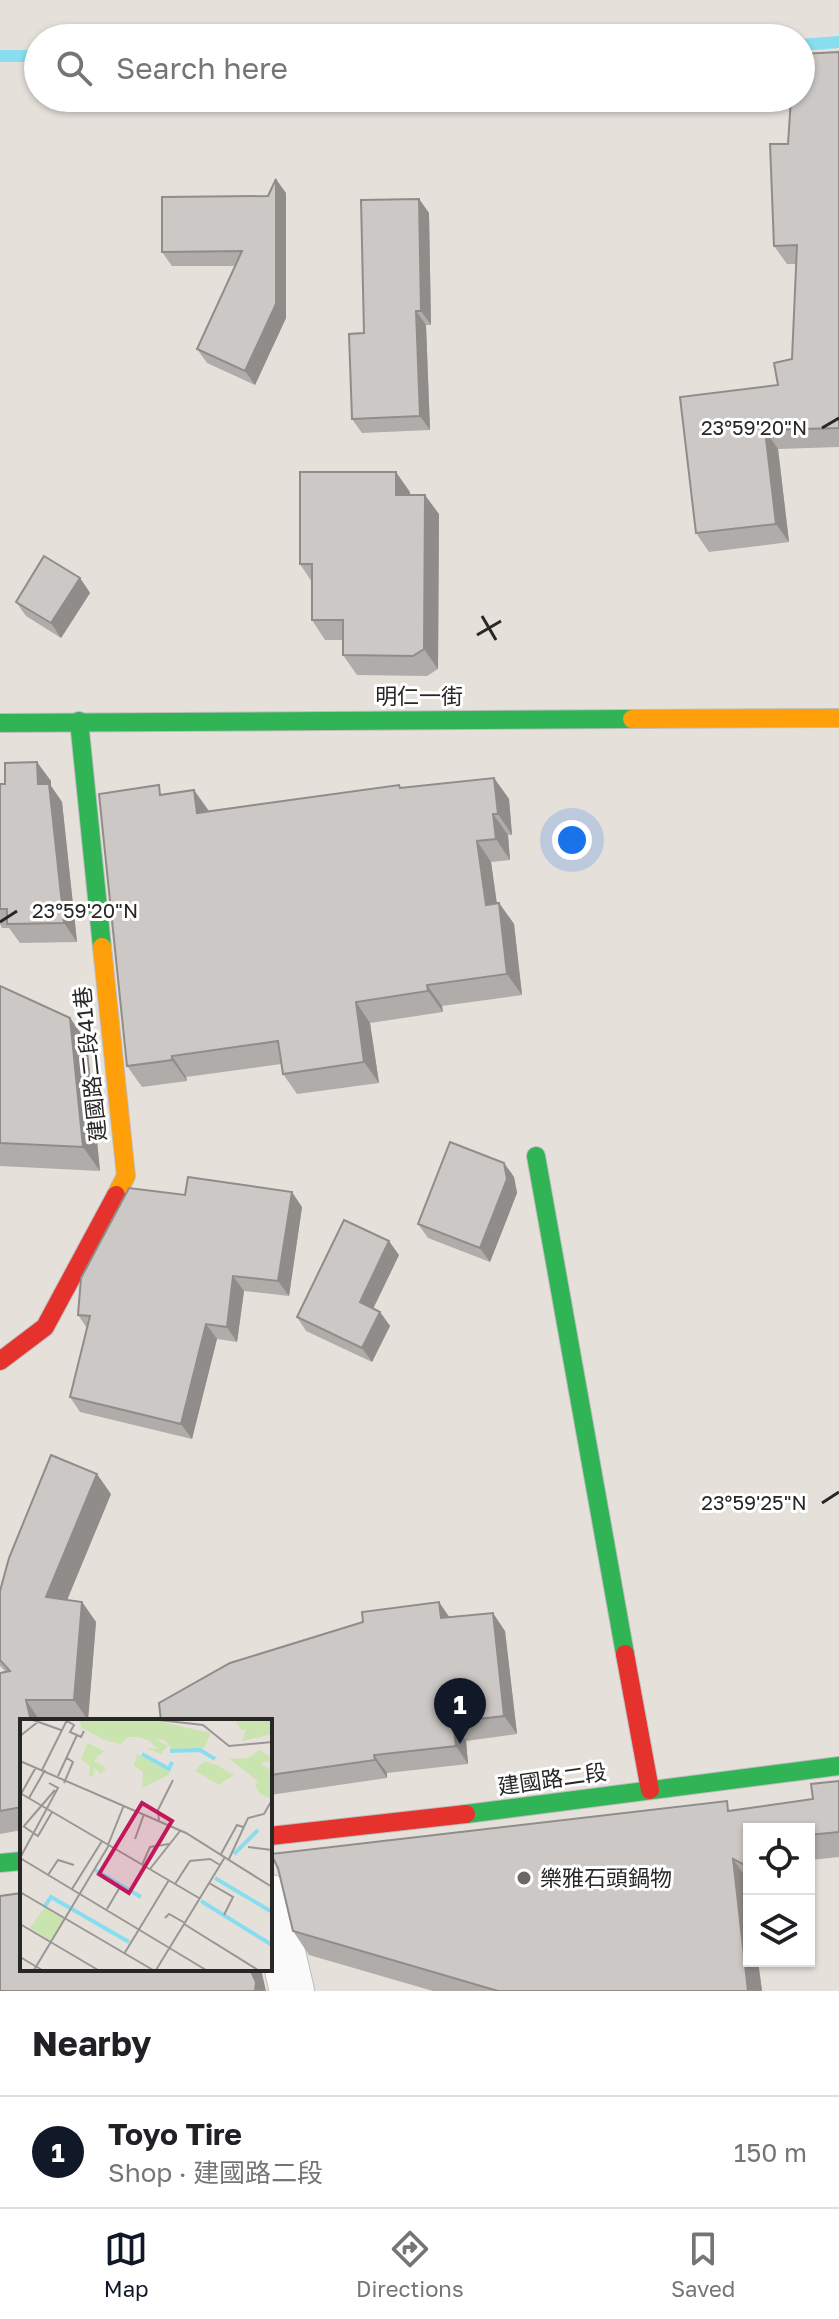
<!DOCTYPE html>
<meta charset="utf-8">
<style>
:root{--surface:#fff;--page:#f2f2f2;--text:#202124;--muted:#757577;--line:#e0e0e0;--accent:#111827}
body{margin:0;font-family:"Golos Text","Noto Sans TC",sans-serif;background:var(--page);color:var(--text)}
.controls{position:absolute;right:24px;bottom:24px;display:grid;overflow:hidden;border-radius:0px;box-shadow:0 2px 6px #0004}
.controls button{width:72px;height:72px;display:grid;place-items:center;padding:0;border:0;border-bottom:2px solid var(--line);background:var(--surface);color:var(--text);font:40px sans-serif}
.you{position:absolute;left:572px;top:840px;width:28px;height:28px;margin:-20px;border:6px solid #fff;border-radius:50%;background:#1a73e8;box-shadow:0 0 0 12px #1a73e833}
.badge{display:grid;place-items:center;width:52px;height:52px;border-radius:50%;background:var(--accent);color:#fff;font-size:26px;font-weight:700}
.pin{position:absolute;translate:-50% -66px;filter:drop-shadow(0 2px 4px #0008)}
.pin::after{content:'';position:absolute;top:42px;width:28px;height:24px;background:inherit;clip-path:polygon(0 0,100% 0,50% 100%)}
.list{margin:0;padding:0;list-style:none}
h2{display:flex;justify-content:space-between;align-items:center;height:104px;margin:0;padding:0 32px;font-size:34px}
h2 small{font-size:26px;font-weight:400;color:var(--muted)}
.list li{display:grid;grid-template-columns:52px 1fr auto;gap:24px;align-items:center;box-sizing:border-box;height:112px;padding:0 32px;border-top:2px solid var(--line)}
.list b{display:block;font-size:30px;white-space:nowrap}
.list p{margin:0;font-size:26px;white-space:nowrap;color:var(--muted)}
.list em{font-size:26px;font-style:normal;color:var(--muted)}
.icon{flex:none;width:44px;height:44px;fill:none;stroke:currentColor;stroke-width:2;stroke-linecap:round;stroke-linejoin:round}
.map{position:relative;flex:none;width:839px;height:1991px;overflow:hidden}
.search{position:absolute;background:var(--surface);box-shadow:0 2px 6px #0004;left:24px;right:24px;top:24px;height:88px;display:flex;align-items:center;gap:20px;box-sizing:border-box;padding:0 28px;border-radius:44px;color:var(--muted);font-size:30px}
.sheet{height:216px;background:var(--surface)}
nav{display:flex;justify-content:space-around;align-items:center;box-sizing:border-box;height:112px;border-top:2px solid var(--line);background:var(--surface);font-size:22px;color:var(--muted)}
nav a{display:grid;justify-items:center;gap:4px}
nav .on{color:var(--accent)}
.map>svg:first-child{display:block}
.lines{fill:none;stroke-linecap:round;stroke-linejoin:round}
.stream{stroke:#88deef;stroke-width:12}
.street-casing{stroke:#bebdbe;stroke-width:46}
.fast-casing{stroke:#bebdbe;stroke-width:20}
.slow-casing{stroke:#bebdbe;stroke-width:20}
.jam-casing{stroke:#bebdbe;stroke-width:20}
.street{stroke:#fbfafa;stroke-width:44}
.fast{stroke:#30b455;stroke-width:18}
.slow{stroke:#ff9f0a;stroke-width:18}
.jam{stroke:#e5322d;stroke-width:18}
.wall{fill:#afaca9}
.shaded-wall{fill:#8f8c8a}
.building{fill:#ccc8c5;stroke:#8f8c8a;stroke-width:2}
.ticks{fill:none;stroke:#272727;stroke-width:3}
.poi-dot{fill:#6a6866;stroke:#fff;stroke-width:3}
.labels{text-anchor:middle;stroke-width:6;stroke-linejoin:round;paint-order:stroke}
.street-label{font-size:22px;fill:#272727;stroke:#fff}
.poi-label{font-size:22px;fill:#272727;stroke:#fff;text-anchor:start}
.inset-river{fill:none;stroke:#88deef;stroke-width:4}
.inset-road{fill:none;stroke:#9a9693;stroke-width:2}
.view{fill:#c2185b;fill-opacity:0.15;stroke:#c2185b;stroke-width:4}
.inset-edge{fill:none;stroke:#272727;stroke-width:4}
.ticks-label{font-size:20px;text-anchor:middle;fill:#272727;stroke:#fff;stroke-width:6;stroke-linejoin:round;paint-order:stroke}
</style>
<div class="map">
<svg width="839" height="1991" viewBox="0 0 839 1991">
<rect width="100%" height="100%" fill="#e6e0db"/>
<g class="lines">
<g class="stream">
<path d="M801,45L839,42"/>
<path d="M0,56H38"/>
</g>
<g class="street-casing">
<path id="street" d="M270,1897L292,1991"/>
</g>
<g class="fast-casing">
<g id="fast">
<path d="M79,721L102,947"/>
<path d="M0,723L632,719"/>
<path d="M536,1156L625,1654"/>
<path d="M466,1814L839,1766"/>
<path d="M0,1863L22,1861"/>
</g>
</g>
<g class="slow-casing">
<g id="slow">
<path d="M632,719L839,718"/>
<path d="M102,947L126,1176L116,1195"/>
</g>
</g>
<g class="jam-casing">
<g id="jam">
<path d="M0,1361L45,1327L116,1195"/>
<path d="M625,1654L650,1790"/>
<path d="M270,1836L466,1814"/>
</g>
</g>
<use href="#street" class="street"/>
<use href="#fast" class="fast"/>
<use href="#slow" class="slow"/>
<use href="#jam" class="jam"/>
</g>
<g class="wall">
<path d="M839,52V447L778,449L789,542L709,552L696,533L792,359L796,264H787L774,246L788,144Z"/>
<path d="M286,193V318L255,385L207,363L197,349L236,266H172L162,252L268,196Z"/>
<path d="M419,199L429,213L431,325H426L430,430L362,433L352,419L364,333Z"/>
<path d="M410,492V495L439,514L438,669L427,676L357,675L343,655V640H325L312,620V582L300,564Z"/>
<path d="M80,578L90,593L61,638L26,616L16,602Z"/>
<path d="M494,778L509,799L512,835H508L510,860L491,862L497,904L499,903L514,924L522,995L442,1006L443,1012L370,1023L379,1083L297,1094L283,1074L281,1064L186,1077L187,1081L142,1087L127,1066L165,794L209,812L399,785L401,788Z"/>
<path d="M51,781V786L62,802L77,942L20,943L9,928H2L0,924V784Z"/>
<path d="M0,986L70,1018L87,1042L100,1171L0,1166Z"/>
<path d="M504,1163L514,1177L517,1193L490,1262L428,1238L418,1224Z"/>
<path d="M185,1195L302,1207L289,1296L244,1291L237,1342L217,1339L192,1439L80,1412L70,1397L87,1328L78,1315Z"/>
<path d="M399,1255L373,1309L380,1312L390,1326L372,1362L306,1331L297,1317Z"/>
<path d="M111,1494L67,1600L82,1602L96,1622L88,1720L22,1721V1830L0,1834V1673L6,1672L0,1666V1591Z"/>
<path d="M450,1618L505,1631L517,1734L466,1741L468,1764L387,1773V1778L270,1795V1721Z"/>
<path d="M839,1781V1857L810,1860L815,1899L809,1900V1829H749V1961H758L762,1991H433L309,1955L293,1931L733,1810L813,1799Z"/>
</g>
<g class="shaded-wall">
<path d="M276,179L286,193V318L255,385L245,371Z"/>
<path d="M419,199L429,213L431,325L421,311Z"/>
<path d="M416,311L426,325L430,430L420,416Z"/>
<path d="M765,430L778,449L789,542L776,524Z"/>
<path d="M396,472L410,492V514L396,495Z"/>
<path d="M425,495L439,514L438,669L424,649Z"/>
<path d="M80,578L90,593L61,638L51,623Z"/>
<path d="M37,762L51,781V786L62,802L77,942L64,923L38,784Z"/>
<path d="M494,778L509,799L512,835L498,814Z"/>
<path d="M194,790L209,811L197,813Z"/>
<path d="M493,814L508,835L510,860L496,839Z"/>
<path d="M477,841L491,862L500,926L486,905Z"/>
<path d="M499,903L514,924L522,995L507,974Z"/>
<path d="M427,985L442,1006L443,1012L428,991Z"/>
<path d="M356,1002L370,1023L379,1083L364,1062Z"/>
<path d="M70,1018L87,1042L100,1171L83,1147Z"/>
<path d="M172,1056L186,1077L187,1081L172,1060Z"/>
<path d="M504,1163L514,1177L517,1193L490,1262L480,1248Z"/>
<path d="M292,1192L302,1207L289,1296L278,1281Z"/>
<path d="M389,1241L399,1255L369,1317L360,1302Z"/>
<path d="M233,1276L244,1291L237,1342L227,1327Z"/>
<path d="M380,1312L390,1326L372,1362L362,1348Z"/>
<path d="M206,1324L217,1339L192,1439L181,1424Z"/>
<path d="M97,1474L111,1494L60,1617L46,1597Z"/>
<path d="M82,1602L96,1622L88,1720L74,1700Z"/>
<path d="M439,1602L452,1621L441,1618Z"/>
<path d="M493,1613L505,1631L517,1734L504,1716Z"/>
<path d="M26,1700L40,1721H31Z"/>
<path d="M453,1722L466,1741L468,1764L456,1746Z"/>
<path d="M374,1755L387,1773V1778L375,1760Z"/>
<path d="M809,1858L810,1860L815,1899L809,1891Z"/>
<path d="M733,1859L749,1882V1961H758L762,1991H748Z"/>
<path d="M250,1969H261L266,1991H255Z"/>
</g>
<g class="building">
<path d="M839,52V428L765,430L776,524L696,533L680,397L778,385L774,363L792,359L797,245L774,246L770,144H788L791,98H801V54Z"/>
<path d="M276,179V304L245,371L197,349L242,251L162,252V197L268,196Z"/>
<path d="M419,199L421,311H416L420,416L352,419L349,334L364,333L361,200Z"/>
<path d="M300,472H396V495H425L424,649L413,656L343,655V620H312V564H300Z"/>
<path d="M44,556L80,578L51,623L16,602Z"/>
<path d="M37,762L38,784H49L64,923L7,924V909H0V784H5V763Z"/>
<path d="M494,778L498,814H493L496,839L477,841L486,905L499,903L507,974L427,985L428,991L356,1002L364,1062L283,1074L278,1041L172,1056V1060L127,1066L99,794L159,785L160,795L194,790L197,813L399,785L400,788Z"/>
<path d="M0,986L70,1018L83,1147L0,1143Z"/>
<path d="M450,1142L504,1163L507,1179L480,1248L418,1224Z"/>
<path d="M188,1177L292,1192L278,1281L233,1276L227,1327L206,1324L181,1424L70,1397L90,1316L78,1315L81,1278L129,1188L185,1195Z"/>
<path d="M344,1220L389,1241L360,1302L380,1312L362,1348L297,1317Z"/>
<path d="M51,1455L97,1474L46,1597L82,1602L74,1700H26L31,1721H22V1807L0,1811V1673L10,1671L0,1660V1591L9,1558Z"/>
<path d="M439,1602L441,1618L493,1613L504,1716L453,1722L456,1746L374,1755L375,1760L270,1775V1721H161L159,1703L230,1663L363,1622L362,1612Z"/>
<path d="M839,1781V1832L809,1835V1829H749V1867L733,1859L748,1991H498L293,1931L278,1868L271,1854L727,1801L728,1811L813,1799L811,1784Z"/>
<path d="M22,1893V1969H250L256,1982L255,1991H0V1896Z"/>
</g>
<path class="ticks" d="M822,428L839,418M482,616L496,640M477,635L501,621M0,922L17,911M822,1503L839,1492"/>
<circle class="poi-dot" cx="524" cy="1878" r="8"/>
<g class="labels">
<g class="street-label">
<text x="419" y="704">明仁一街</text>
<text transform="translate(90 1064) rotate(-96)" y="8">建國路二段41巷</text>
<text transform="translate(552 1779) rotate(-8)" y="8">建國路二段</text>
</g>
<g class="poi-label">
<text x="540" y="1886">樂雅石頭鍋物</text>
</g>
</g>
<g transform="translate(20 1719)">
<rect width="252" height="252" fill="#e6e0db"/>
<path d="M59,1H133L191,14L184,29L169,32L153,31L144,21L136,20L148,27L141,35L126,29L137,30L130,22L117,18H108L101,25L84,21L62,9ZM215,1H252V15L222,22L226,10L221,11ZM68,24L84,32L79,37L74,34L78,38L74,42L69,39L86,49L81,55L74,49L73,57H69L70,47L61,40ZM240,31L252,39V47L249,42L240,44L252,52L251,80L240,75L235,66L238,62L209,40L228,39ZM117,35L150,52L148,56L122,69L123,53L114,46ZM184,42L197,46L214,56L199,66L175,52ZM25,188L44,200L31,222L10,209Z" fill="#cae4b0"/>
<path class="inset-river" d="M150,32L180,31L195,40M122,35L149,50L152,43M214,135L238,111M75,151L121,178M195,159L252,193M181,182L252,226M25,187L31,178L109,223"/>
<path class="inset-road" d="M13,1L41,11M139,1L183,6L209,27L252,23M47,2L54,6L50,13L61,18L64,12M0,17L19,2M0,42L166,114L252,168M22,51L47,1M38,57L57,16M44,64L53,43L47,39M0,74L179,179M1,75L16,48M9,79L25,51M139,102L138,91L153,61M3,107L18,117L32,93M4,107L35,71M115,120L124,95M88,126L104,86M228,128L252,131M201,135L217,106L223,108M0,139L186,251M0,139L38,69L29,64M209,140L228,99L244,95L252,81M122,146L130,128L149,125M130,150L160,112M28,156L38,141L54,146M189,164L213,178L204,196M155,165L170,142L190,140L200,146M52,170L82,122M0,173L133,251M87,190L100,168M145,199L149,195L165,204M0,205L78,251M164,205L238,251M104,235L149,161M0,238L22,251M14,251L89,126M136,251L205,138"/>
<path class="view" d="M122,84L152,102L109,174L79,155Z"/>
<rect width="252" height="252" class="inset-edge"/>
</g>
<g class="ticks-label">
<text x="754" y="435">23°59'20"N</text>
<text x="85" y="918">23°59'20"N</text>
<text x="754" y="1510">23°59'25"N</text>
</g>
</svg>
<div class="controls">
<button><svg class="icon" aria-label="locate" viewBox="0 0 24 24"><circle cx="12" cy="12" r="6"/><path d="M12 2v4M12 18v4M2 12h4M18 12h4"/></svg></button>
<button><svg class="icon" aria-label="layers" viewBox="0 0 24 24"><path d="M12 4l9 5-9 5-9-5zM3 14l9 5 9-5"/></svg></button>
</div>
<div class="you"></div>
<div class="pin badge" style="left:460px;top:1744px">1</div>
<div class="search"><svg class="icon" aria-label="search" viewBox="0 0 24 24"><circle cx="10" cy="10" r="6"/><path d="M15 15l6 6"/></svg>Search here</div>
</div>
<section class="sheet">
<h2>Nearby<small></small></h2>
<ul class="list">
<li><span class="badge">1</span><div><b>Toyo Tire</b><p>Shop · 建國路二段</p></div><em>150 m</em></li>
</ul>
</section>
<nav>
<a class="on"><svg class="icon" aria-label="map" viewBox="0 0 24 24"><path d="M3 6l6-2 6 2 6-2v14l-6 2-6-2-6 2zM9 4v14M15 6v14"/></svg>Map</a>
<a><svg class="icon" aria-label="directions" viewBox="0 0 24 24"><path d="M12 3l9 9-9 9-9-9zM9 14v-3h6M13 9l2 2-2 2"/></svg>Directions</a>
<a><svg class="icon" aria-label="saved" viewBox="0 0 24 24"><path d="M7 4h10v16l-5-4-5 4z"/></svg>Saved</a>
</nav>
